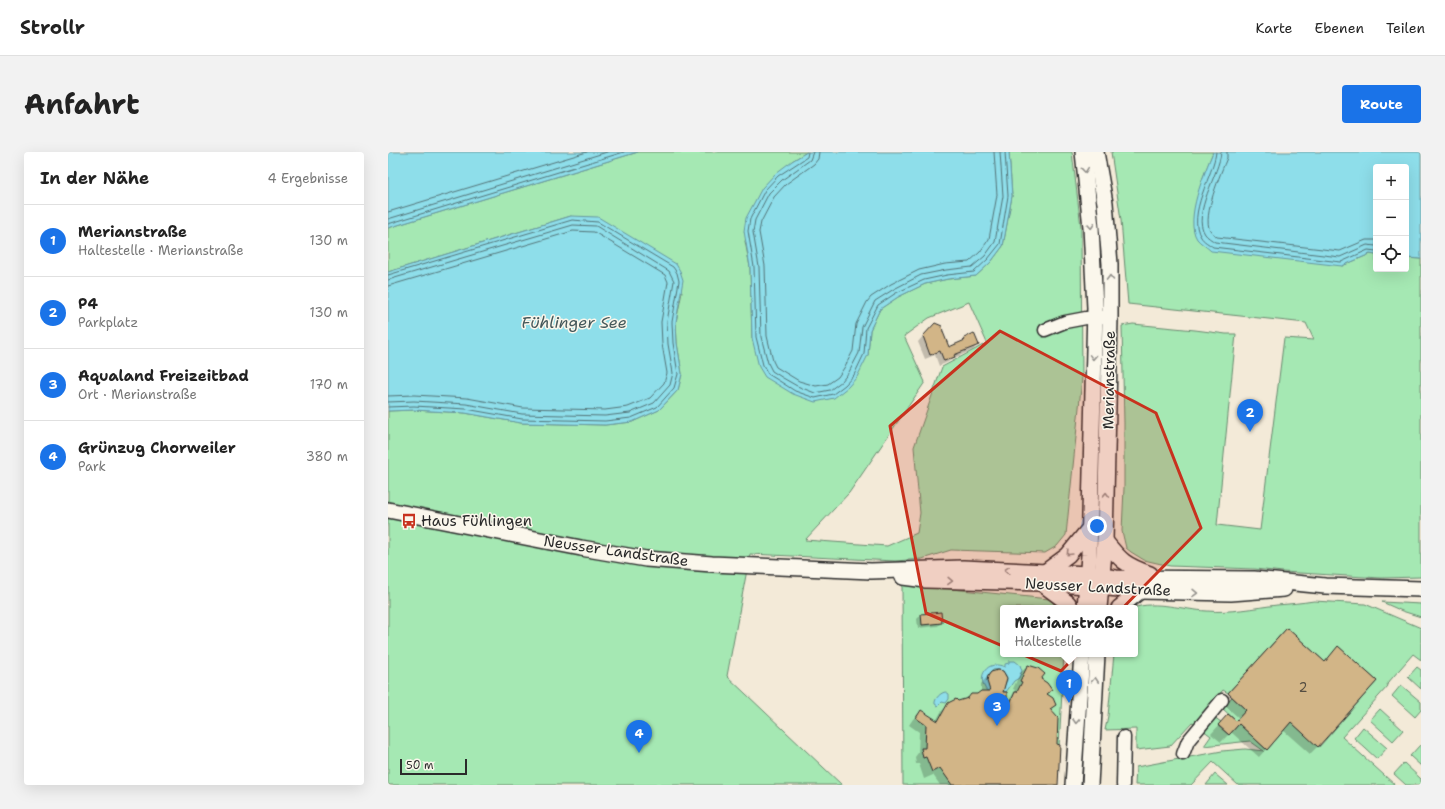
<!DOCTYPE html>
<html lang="de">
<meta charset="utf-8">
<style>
:root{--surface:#fff;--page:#f2f2f2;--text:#222;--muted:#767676;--line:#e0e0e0;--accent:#1a73e8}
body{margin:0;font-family:"Shantell Sans",sans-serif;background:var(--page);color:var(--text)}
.controls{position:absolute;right:12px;top:12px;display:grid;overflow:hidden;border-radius:4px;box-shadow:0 4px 16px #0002}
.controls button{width:36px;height:36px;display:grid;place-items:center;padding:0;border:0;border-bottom:1px solid var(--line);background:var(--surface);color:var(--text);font:20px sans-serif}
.scale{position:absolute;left:12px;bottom:10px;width:67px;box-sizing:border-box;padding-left:4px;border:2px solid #2b2b2b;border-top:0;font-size:11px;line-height:14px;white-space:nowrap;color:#2b2b2b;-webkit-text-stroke:3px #fbf7ec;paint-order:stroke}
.you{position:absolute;left:709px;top:374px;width:14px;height:14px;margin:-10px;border:3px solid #fff;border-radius:50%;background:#1a73e8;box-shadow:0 0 0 6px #1a73e833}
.badge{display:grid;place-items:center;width:26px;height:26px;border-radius:50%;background:var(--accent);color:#fff;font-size:13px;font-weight:700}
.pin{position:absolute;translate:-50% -33px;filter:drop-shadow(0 1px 2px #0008)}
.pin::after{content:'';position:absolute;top:21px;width:14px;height:12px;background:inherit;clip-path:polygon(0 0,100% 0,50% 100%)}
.popup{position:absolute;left:612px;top:453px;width:138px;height:52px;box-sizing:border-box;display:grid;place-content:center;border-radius:4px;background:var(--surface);filter:drop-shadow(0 1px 3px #0005);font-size:13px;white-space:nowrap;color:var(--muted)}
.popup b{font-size:15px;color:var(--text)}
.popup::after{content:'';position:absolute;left:50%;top:100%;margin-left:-8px;border:8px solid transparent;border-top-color:var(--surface)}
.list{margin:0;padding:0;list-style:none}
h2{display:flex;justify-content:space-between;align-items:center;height:52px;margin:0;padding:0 16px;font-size:17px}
h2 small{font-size:13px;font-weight:400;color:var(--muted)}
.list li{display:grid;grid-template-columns:26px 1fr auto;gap:12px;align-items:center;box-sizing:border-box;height:72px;padding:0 16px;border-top:1px solid var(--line)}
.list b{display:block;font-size:15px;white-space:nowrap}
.list p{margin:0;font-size:13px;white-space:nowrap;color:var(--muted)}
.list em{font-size:13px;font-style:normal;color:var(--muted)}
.icon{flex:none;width:22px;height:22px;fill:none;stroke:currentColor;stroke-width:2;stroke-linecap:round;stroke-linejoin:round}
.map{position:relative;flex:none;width:1033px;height:633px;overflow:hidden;border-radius:4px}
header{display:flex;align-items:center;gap:24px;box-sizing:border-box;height:56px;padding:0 20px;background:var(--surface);border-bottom:1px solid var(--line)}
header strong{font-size:19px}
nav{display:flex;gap:22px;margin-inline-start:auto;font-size:14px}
.intro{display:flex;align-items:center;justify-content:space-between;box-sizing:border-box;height:96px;padding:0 24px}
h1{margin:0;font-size:28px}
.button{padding:10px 18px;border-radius:4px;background:var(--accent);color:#fff;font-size:14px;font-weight:700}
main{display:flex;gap:24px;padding:0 24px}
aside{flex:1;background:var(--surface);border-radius:4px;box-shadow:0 4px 16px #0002}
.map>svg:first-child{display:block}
.green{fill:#a5e8b3;stroke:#688a6f;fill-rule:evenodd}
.water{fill:#8edeea;stroke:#66969e}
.shadow{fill:#0003}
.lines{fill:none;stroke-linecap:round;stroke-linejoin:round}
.shore{stroke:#537377;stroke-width:1}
.building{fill:#d2b587;stroke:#2b2b2b}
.minor-casing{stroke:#2b2b2b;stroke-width:15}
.major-casing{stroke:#2b2b2b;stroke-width:18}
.minor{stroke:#fbf7ec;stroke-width:12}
.major{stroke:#fbf7ec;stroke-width:15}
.oneway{stroke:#93918c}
.marked{fill:#c8321e;fill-opacity:0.2;stroke:#c8321e;stroke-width:3;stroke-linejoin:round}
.labels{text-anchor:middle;stroke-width:3;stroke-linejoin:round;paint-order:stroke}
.number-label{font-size:13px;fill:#554e42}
.street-label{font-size:15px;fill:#2b2b2b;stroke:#fbf7ec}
.poi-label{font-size:15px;fill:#2b2b2b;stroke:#fbf7ec;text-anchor:start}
.water-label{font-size:16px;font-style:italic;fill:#44585b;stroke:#fbf7ec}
</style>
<header>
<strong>Strollr</strong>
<nav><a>Karte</a><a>Ebenen</a><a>Teilen</a></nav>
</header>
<div class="intro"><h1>Anfahrt</h1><a class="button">Route</a></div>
<main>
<aside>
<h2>In der Nähe<small>4 Ergebnisse</small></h2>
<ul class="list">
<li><span class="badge">1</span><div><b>Merianstraße</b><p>Haltestelle · Merianstraße</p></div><em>130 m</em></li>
<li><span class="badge">2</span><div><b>P4</b><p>Parkplatz</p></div><em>130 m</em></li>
<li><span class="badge">3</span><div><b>Aqualand Freizeitbad</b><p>Ort · Merianstraße</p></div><em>170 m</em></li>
<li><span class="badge">4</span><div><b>Grünzug Chorweiler</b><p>Park</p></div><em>380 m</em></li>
</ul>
</aside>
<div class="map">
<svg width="1033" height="633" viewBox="0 0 1033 633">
<rect width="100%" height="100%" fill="#f3ead8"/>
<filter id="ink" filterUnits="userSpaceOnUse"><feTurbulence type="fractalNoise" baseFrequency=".025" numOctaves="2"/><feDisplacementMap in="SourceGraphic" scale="8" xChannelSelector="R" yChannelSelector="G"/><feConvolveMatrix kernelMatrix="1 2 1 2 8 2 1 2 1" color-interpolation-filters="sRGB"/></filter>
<g filter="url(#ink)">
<g class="green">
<path d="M250,0H419L404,9L357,89L362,115L364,186L480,203L482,178L492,157L510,145L537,132L560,127L588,124L603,110L615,94L624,44L621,0H684L693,75L694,226L678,383L669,394L657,401L563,398L534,407L507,409L362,402L339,524L454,633H0V259L26,258L77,261L133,271L217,273L244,270L271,258L290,238L294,222L289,191L288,170L294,140L183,64L0,120V76ZM581,150L599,191L554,215L526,295L532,361L529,381L499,394L417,388L461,341L537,230L516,184L541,166Z"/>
<path d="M723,0H825L814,28L954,114L982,102L988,103V117H1018V106L1033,107V425L993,426L895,420L867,417L782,414L756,408L743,400L738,396L734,379L736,336V271L734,174L745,172L807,178L838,182H848L829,373L872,378L896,186L926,188L918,171L740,152L733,68Z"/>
<path d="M514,432L661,447L665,450L668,456H615V502H676L669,633H515Z"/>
<path d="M926,449L977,452L1033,476V508L1025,502L999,532L1000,534L954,585L1007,633H850L825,610L803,633H747L748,615L834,599L857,597L876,599L862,589L816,594L823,584L815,578L826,565L833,570L830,574L841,583L851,572L879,598L903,570L931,595L989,529L951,495L937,510L899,476L840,541L835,538L806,571L804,570L782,594L748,598V577L717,578L720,564L726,502H747V456H745C767,448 796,458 819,459C842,461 865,456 889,453C901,452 913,451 926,449Z"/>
<path d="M994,450L1033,452V465L1014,459Z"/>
<path d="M1029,515L1033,518V537L1020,525Z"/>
<path d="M1013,533L1033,550V558L1027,565L1004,544Z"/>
<path d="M844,545L858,558L848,569L834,556Z"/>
<path d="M992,557L1015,578L1005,589L982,568Z"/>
<path d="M975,575L999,596L989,607L966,586Z"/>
<path d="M1032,593L1033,594V614L1022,604Z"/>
<path d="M1016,611L1033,627V633H1018L1006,622Z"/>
<path d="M827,622L840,633H818Z"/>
</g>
<g class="water">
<path d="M0,0H250L0,76Z"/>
<path d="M419,0H621L624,44L615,94L603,110L588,124L560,127L537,132L510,145L492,157L482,178L480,203L469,225L460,235L446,246L427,250L405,242L377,225L371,215L364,186L362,115L356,79L358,66L374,36L388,21L404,9Z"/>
<path d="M825,0H1033V107L1018,106V15H988V103L982,102L954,114L823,99C819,95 812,91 809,87C796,67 817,20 825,0Z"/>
<path d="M183,64L210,65L288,112L292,119L295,128L288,170L289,191L294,222L290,238L271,258L244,270L217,273L133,271L77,261L26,258L0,259V120Z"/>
<path d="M621,509H627L632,513L634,519L631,526L626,529L618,540L614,538L619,528C618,520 613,516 605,518C597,524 600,530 603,537L599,539C587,524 600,507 617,515V512L621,511Z"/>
<path d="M558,540L561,542V547L558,551L554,550L550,554L547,552C546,547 553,540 558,540Z"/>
</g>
<g class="shadow">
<path d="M541,177L560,196L572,191L577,187L590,192L585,198L564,207L560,210L551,214L547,203L537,207L530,190Z"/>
<path d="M533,463L553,471L550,474L530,476L529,467Z"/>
<path d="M891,484L930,594L922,602L895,578L871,605L843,580L833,590L823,582L833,571L848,570L851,566L833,550Z"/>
<path d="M640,514L651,528L658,542L666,553L662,558L669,633H552L545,623L536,627L531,612H528L527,605L530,601L531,580L521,573L525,567L533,559L548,569L553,560L561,552L569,550L593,540V532L603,520L614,541L618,553L624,544L627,538L625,537L632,521Z"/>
</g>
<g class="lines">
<g class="shore">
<path d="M420,0L419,5L390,24L377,38L362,67L360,79L366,115L368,185L375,213L380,222L393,230L407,239L427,246L445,242L457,233L466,223L476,202L478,176L490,153L508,141L536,128L559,123L586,120L600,107L612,92L620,44L617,0"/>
<path d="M425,0L422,8L394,28L381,41L367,68L365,80L371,115L373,185L380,211L384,219L395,226L409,234L427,241L442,238L454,229L461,220L471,201L474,175L487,149L506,137L533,123L558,118L584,115L597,104L607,90L615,44L612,0"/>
<path d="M431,0L430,7L426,12L398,32L386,45L373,70L371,80L377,114L379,184L385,209L388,215L411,229L428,234L440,232L450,225L456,216L465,199L468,172L479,150L483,145L503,132L531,118L557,112L581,110L592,100L601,87L609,43L606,0"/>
<path d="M828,0C826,22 798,63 813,85C815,89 821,92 825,95L953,110L980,98L988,99"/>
<path d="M833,0C832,21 803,62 817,82C819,85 824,88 827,90L952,105L979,93L988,94"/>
<path d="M839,0V6C833,20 814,65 822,78C824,81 827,83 829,85L952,99L978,88H988"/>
<path d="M0,60L199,0"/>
<path d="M0,67L219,0"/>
<path d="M0,72L236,0"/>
<path d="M0,123L184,68L210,70L285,115L289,121L291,129L284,170L285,191L290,222L286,236L269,255L243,266L217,269L134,267L78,257L26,254L0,255"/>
<path d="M0,128L185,73L208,74L281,119L286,129L279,170L280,192L285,221L282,233L266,251L242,261L217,264L134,262L78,252L26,249L0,250"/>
<path d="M0,134L185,79L206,80L277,123L280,130L273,170L274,192L279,221L276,231L262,246L240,255L217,258L135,256L79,246L26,243L0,244"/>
</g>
</g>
<g class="building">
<path d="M547,171L554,174L555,180L561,195L577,188L576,186L586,181L591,193L566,203L567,205L556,209L552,199L542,203L535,184Z"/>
<path d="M553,460L554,471L534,473L533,462Z"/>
<path d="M899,476L937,510L950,494L989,529L930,595L903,570L879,598L851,572L841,583L830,573L840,562L848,569L858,558L840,541Z"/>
<path d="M640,513L650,516L657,522L653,527L659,531L664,538L659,542L665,546L668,553L662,557L670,566L669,592L672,593L670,633H564L552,616L544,620L538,605L535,606L533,596H537L538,573L528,566L533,558L550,569L560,551L568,547L570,549L580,546L583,542H589L593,539H602L599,529L600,524L603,520L610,518L615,519L619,526L615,540H619V558L627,540H629L634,530L632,529Z"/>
</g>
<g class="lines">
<g class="minor-casing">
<g id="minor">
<path d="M657,178L677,170L698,166L716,165"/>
<path d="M795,602L800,589L834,548"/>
<path d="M735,633L736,585"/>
</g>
</g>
<g class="major-casing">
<g id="major">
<path d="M695,0L703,75L707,156L701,403L697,456"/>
<path d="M708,0L717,51L722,112V165L717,389L711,456"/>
<path d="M0,358L193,396L258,407L324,412L483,419L575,416L700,422L728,426L866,427L937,434L1033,437"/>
<path d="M717,389C733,409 737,413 762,422"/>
<path d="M657,420L680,403L701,377"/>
<path d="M515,425L538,428L653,431L699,434L752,439L843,441L896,437"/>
<path d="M653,431L680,451L683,456"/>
<path d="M731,456L752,439"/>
<path d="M685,633L694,502"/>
<path d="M702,633L709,502"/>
</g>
</g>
<use href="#minor" class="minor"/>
<use href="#major" class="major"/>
</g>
<defs><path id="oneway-chevron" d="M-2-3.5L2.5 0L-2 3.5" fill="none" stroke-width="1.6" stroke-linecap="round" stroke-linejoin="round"/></defs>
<g class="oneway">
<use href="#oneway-chevron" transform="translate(697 18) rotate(84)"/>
<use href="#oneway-chevron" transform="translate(703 74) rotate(86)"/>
<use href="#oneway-chevron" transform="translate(722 126) rotate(-91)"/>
<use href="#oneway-chevron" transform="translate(705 205) rotate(92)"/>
<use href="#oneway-chevron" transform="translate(718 343) rotate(-88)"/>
<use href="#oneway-chevron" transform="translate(681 401) rotate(134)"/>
<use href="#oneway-chevron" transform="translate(619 418) rotate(-177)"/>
<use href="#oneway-chevron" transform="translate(562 429) rotate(2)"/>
<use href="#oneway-chevron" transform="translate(807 441) rotate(1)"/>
<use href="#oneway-chevron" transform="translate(707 528) rotate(-86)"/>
<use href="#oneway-chevron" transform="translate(688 569) rotate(93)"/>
</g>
</g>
<path class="marked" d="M612,179L768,261L813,376L673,519L538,461L502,274Z"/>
<defs>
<g id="bus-bare" transform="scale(1.2)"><path d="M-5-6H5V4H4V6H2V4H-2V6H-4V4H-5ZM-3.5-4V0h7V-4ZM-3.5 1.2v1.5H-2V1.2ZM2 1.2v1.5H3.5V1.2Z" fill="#c8321e" stroke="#fbf7ec" stroke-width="2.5" paint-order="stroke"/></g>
</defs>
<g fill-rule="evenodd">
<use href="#bus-bare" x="21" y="369"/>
</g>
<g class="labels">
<g class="number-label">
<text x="915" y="540">2</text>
</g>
<g class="street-label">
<text transform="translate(721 228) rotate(-89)" y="5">Merianstraße</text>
<text transform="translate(228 399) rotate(8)" y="5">Neusser Landstraße</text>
<text transform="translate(710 435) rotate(3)" y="5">Neusser Landstraße</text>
</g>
<g class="poi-label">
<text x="33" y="374">Haus Fühlingen</text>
</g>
<g class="water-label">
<text x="186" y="176">Fühlinger See</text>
</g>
</g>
</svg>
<div class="controls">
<button>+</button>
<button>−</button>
<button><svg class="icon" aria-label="locate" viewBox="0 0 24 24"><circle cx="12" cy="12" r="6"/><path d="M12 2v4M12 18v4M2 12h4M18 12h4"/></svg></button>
</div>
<div class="scale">50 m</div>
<div class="you"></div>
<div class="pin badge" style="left:681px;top:551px">1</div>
<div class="popup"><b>Merianstraße</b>Haltestelle</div>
<div class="pin badge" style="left:862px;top:280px">2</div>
<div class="pin badge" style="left:609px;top:574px">3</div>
<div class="pin badge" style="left:251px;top:601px">4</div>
</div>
</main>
